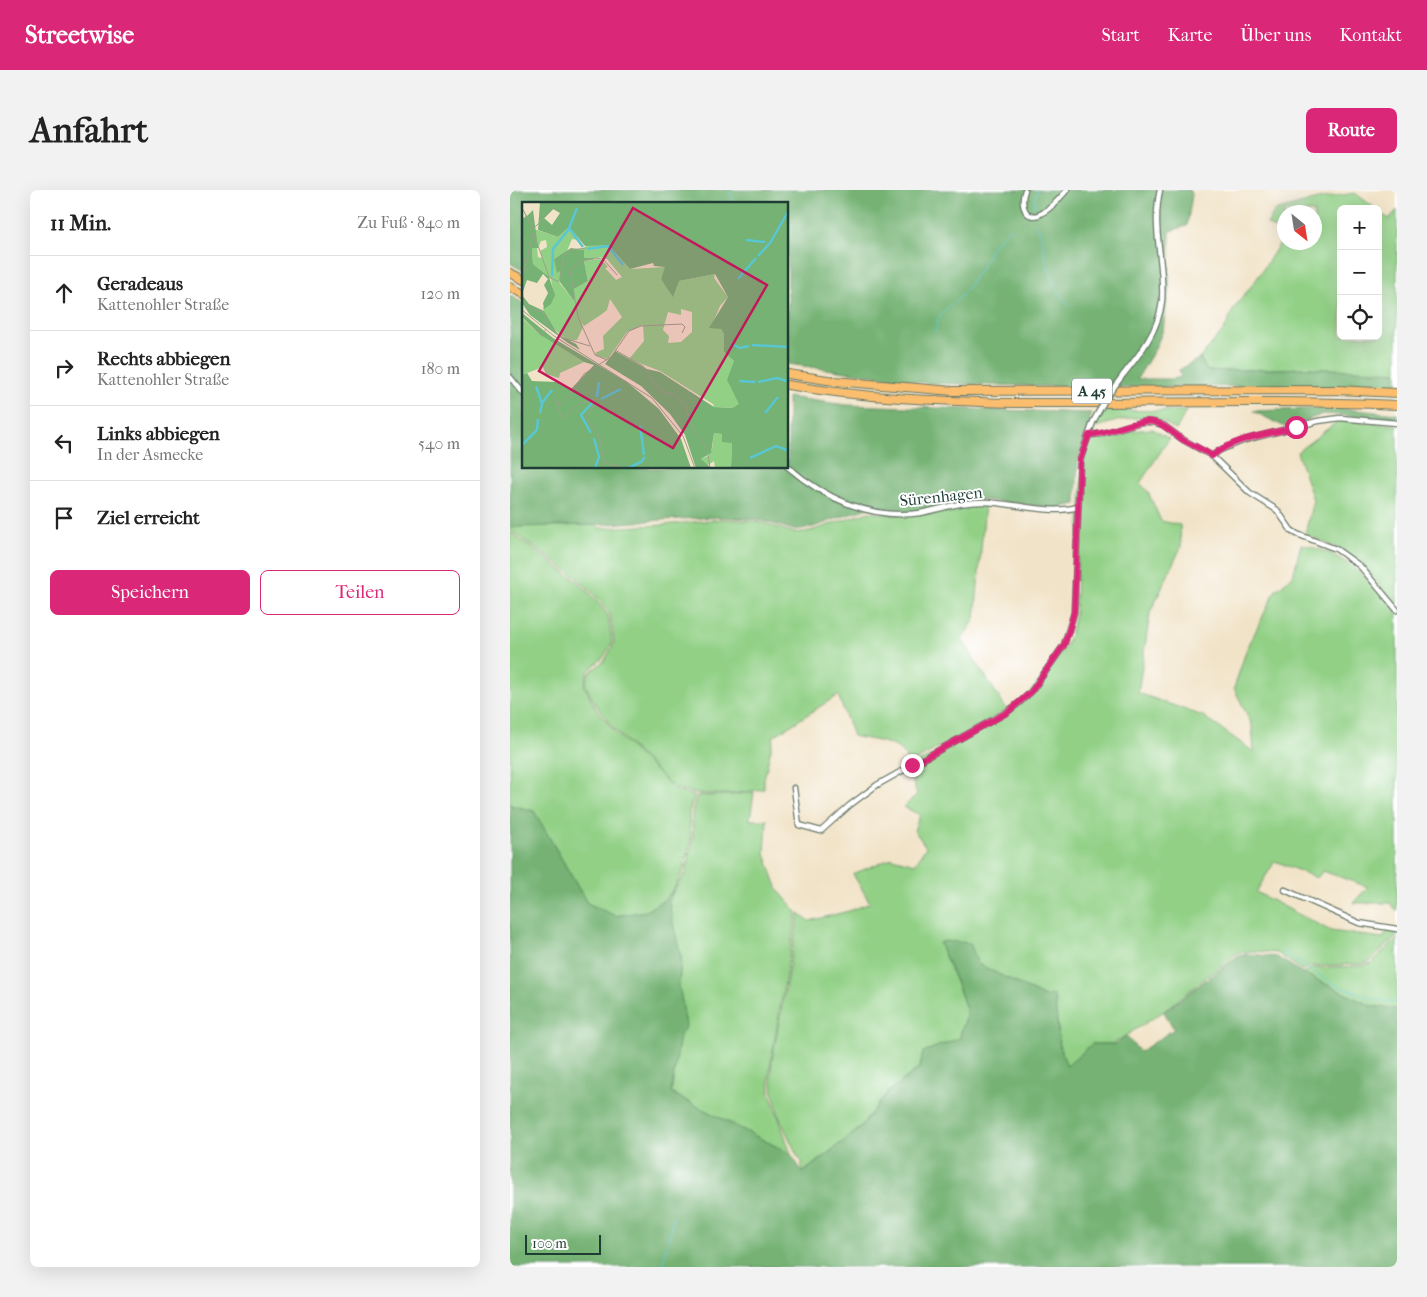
<!DOCTYPE html>
<html lang="de">
<meta charset="utf-8">
<style>
:root{--surface:#fff;--page:#f2f2f2;--text:#222;--muted:#767676;--line:#e0e0e0;--accent:#db2777}
body{margin:0;font-family:"IM FELL French Canon",serif;background:var(--page);color:var(--text)}
.controls{position:absolute;right:15px;top:15px;display:grid;overflow:hidden;border-radius:8px;box-shadow:0 5px 20px #0002}
.controls button{width:45px;height:45px;display:grid;place-items:center;padding:0;border:0;border-bottom:1px solid var(--line);background:var(--surface);color:var(--text);font:25px sans-serif}
.compass{position:absolute;left:767px;top:15px;width:45px;height:45px;border-radius:50%;background:var(--surface);box-shadow:0 5px 20px #0002;rotate:150deg}
.scale{position:absolute;left:15px;bottom:12px;width:76px;box-sizing:border-box;padding-left:5px;border:2px solid #1f3d34;border-top:0;font-size:14px;line-height:18px;white-space:nowrap;color:#1f3d34;-webkit-text-stroke:4px #fff;paint-order:stroke}
.stop{position:absolute;width:15px;height:15px;margin:-11px;border:4px solid #db2777;border-radius:50%;background:#fff}
.stop.end{background:#db2777;border-color:#fff;box-shadow:0 1px 5px #0008}
.list{margin:0;padding:0;list-style:none}
h2{display:flex;justify-content:space-between;align-items:center;height:65px;margin:0;padding:0 20px;font-size:21px}
h2 small{font-size:16px;font-weight:400;color:var(--muted)}
.list li{display:grid;grid-template-columns:32px 1fr auto;gap:15px;align-items:center;box-sizing:border-box;height:75px;padding:0 20px;border-top:1px solid var(--line)}
.list b{display:block;font-size:19px;white-space:nowrap}
.list p{margin:0;font-size:16px;white-space:nowrap;color:var(--muted)}
.list em{font-size:16px;font-style:normal;color:var(--muted)}
.actions{display:flex;gap:10px;padding:15px 20px}
.actions a{flex:1;padding:11px 0;border:1px solid var(--accent);border-radius:8px;text-align:center;font-size:18px;color:var(--accent)}
.actions .main{background:var(--accent);color:#fff}
.icon{flex:none;width:28px;height:28px;fill:none;stroke:currentColor;stroke-width:2;stroke-linecap:round;stroke-linejoin:round}
.map{position:relative;flex:none;width:887px;height:1077px;overflow:hidden;border-radius:8px}
header{display:flex;align-items:center;gap:30px;box-sizing:border-box;height:70px;padding:0 25px;background:var(--accent);color:#fff}
header strong{font-size:24px}
nav{display:flex;gap:28px;margin-inline-start:auto;font-size:18px}
.intro{display:flex;align-items:center;justify-content:space-between;box-sizing:border-box;height:120px;padding:0 30px}
h1{margin:0;font-size:35px}
.button{padding:12px 22px;border-radius:8px;background:var(--accent);color:#fff;font-size:18px;font-weight:700}
main{display:flex;gap:30px;padding:0 30px}
aside{flex:1;background:var(--surface);border-radius:8px;box-shadow:0 5px 20px #0002}
.map>svg:first-child{display:block}
.green{fill:#92d086;stroke:#58865d}
.forest{fill:#75b273;stroke:#4a7854}
.lines{fill:none;stroke-linecap:round;stroke-linejoin:round}
.stream{stroke:#59c6d1;stroke-width:1}
.street-casing{stroke:#687767;stroke-width:7}
.highway-casing{stroke:#687767;stroke-width:10}
.street{stroke:#fff;stroke-width:4.5}
.highway{stroke:#fabe6e;stroke-width:8}
.street-bridge-casing{stroke:#687767;stroke-width:7;stroke-linecap:butt}
.street-bridge{stroke:#fff;stroke-width:4.5}
.route{stroke:#db2777;stroke-width:6}
.labels{text-anchor:middle;stroke-width:4;stroke-linejoin:round;paint-order:stroke}
.shield{fill:#fff;stroke:#627771;stroke-width:1}
.shield-label{font-size:15px;font-weight:bold;fill:#1f3d34}
.street-label{font-size:16px;fill:#1f3d34;stroke:#fff}
.inset-river{fill:none;stroke:#59c6d1;stroke-width:2.5}
.inset-road{fill:none;stroke:#9da18c;stroke-width:1}
.view{fill:#c2185b;fill-opacity:0.15;stroke:#c2185b;stroke-width:2.5}
.inset-edge{fill:none;stroke:#1f3d34;stroke-width:2.5}
</style>
<header>
<strong>Streetwise</strong>
<nav><a>Start</a><a>Karte</a><a>Über uns</a><a>Kontakt</a></nav>
</header>
<div class="intro"><h1>Anfahrt</h1><a class="button">Route</a></div>
<main>
<aside>
<h2>11 Min.<small>Zu Fuß · 840 m</small></h2>
<ul class="list">
<li><svg class="icon" aria-label="ahead" viewBox="0 0 24 24"><path d="M12 20V5M6 11l6-6 6 6"/></svg><div><b>Geradeaus</b><p>Kattenohler Straße</p></div><em>120 m</em></li>
<li><svg class="icon" aria-label="right" viewBox="0 0 24 24"><path d="M7 20v-9h11M14 6l5 5-5 5"/></svg><div><b>Rechts abbiegen</b><p>Kattenohler Straße</p></div><em>180 m</em></li>
<li><svg class="icon" aria-label="left" viewBox="0 0 24 24"><path d="M17 20v-9H6M10 6l-5 5 5 5"/></svg><div><b>Links abbiegen</b><p>In der Asmecke</p></div><em>540 m</em></li>
<li><svg class="icon" aria-label="arrive" viewBox="0 0 24 24"><path d="M6 21V4h12l-3 4 3 4H6"/></svg><div><b>Ziel erreicht</b></div></li>
</ul>
<div class="actions"><a class="main">Speichern</a><a>Teilen</a></div>
</aside>
<div class="map">
<svg width="887" height="1077" viewBox="0 0 887 1077">
<rect width="100%" height="100%" fill="#fff"/>
<filter id="ink" filterUnits="userSpaceOnUse"><feTurbulence type="fractalNoise" baseFrequency=".02" numOctaves="2"/><feDisplacementMap in="SourceGraphic" scale="10" xChannelSelector="R" yChannelSelector="G"/><feConvolveMatrix kernelMatrix="1 2 1 2 8 2 1 2 1" color-interpolation-filters="sRGB"/></filter>
<filter id="wash" filterUnits="userSpaceOnUse"><feTurbulence type="fractalNoise" baseFrequency=".0096" numOctaves="4" result="noise"/><feDisplacementMap in="SourceGraphic" scale="20" xChannelSelector="R" yChannelSelector="G"/><feGaussianBlur stdDeviation="1.12" result="paint"/><feColorMatrix in="noise" values="0 0 0 0 0 0 0 0 0 0 0 0 0 0 0 0 0 1.4 0 .05"/><feComposite in="paint" operator="in"/></filter>
<g filter="url(#wash)">
<rect width="100%" height="100%" fill="#f1e3c7"/>
<g class="green">
<path d="M845,3L866,19H831V146H868V21L879,29L887,20V182L797,178L697,181L690,168L715,138L724,118L746,90L774,47V52H804V22H774V45L757,34L765,21L808,9Z"/>
<path d="M592,220L676,221L666,240C661,237 654,231 648,230C629,224 603,231 585,238Z"/>
<path d="M828,231L887,235V417L852,374L832,360L795,344L803,310L787,262Z"/>
<path d="M643,239L659,249L630,293L638,302L651,331L670,335L671,357L640,423L628,503L693,526L744,562L742,535L724,498L736,461L765,401L783,386L791,354C799,356 808,359 817,362C845,374 869,399 887,422V721L880,713H843L858,697L813,681L807,688L765,671L746,702L821,741L873,748L879,739L887,740V745L860,771L852,774L802,776L792,780L767,763L742,761L727,763L654,821L603,854H582L557,877L550,858L544,804L535,807L468,774L435,751L430,753C434,768 458,814 456,826C455,834 450,840 450,848L413,862L410,877L377,903L350,938L292,983V972L287,965L270,929L263,903L261,887L262,870L289,723L299,731L339,721L360,713L343,684L382,668L405,674L416,657L404,640L410,625L394,617L407,604L398,578L468,541L511,514L556,456L561,442L565,423L573,270L577,253C599,245 620,240 643,239Z"/>
<path d="M475,313L465,429L452,450L497,520L397,575C397,550 360,551 343,546L328,505L264,546L254,589V599L221,604H186L164,598L167,601L185,606L179,622L181,650L173,682L165,697L154,710L136,721L105,726L77,713L24,621L0,615V342L64,389L79,402L98,425L102,453L93,468L78,481L74,495L86,519L106,543L163,597L105,540L88,518L75,495L79,483L95,470L104,453L100,424L80,400L65,387L0,340V337L85,335L89,338L153,335L212,329L250,332L285,343L300,341L359,322L383,325L451,315Z"/>
<path d="M244,602L240,630H257L255,664L268,700L287,722L261,870L259,887L260,903L281,964L161,903L170,845L176,836L169,795L171,768L164,743L159,712L163,701L175,684L183,649L182,622L187,606L221,605Z"/>
<path d="M887,748V819L861,816L793,783L803,778L852,776L861,773Z"/>
</g>
<g class="forest">
<path d="M0,0H679L682,5L677,36L660,41L659,95L653,140L645,159L627,189H662L671,187L669,180L690,168L697,181L797,178L887,182V201L751,196L592,198L417,193L278,174V14H14V81L0,73Z"/>
<path d="M0,106L14,113V278H278V207L336,215L582,223L568,270L566,314L547,318L475,310L397,323L358,318L303,337L284,340L251,330L212,327L151,330L85,335L0,337Z"/>
<path d="M824,218L887,224V229L813,224L777,238L743,221Z"/>
<path d="M0,615L24,621L77,713L106,726L136,721L154,710L164,698L159,712L160,719L171,768L169,795L176,836L170,845L161,903L281,964L293,983L350,938L377,903L410,877L413,862L450,848C451,840 455,834 456,826C458,814 435,766 429,753L435,751L460,753L468,774L535,807L544,804L550,858L557,876L582,854H606L616,846L630,862L664,839L654,822L727,766L741,764L767,767L793,783L861,816L887,819V1077H0Z"/>
</g>
<g class="lines">
<g class="stream">
<path d="M219,0L225,14"/>
<path d="M157,1V0"/>
<path d="M524,18L525,5L528,0"/>
<path d="M525,33C534,46 532,52 535,66C539,83 547,104 559,116"/>
<path d="M425,143L428,129L432,123L453,104L473,75L481,58L500,38"/>
<path d="M772,762L825,795L864,809L887,813"/>
<path d="M152,1077L164,1026"/>
</g>
</g>
</g>
<g filter="url(#ink)">
<g class="lines">
<g class="street-casing">
<g id="street">
<path d="M515,0C509,15 516,34 534,22C543,17 550,8 557,0"/>
<path d="M613,185C630,164 649,140 652,111C655,73 641,40 650,0"/>
<path d="M0,187L14,204"/>
<path d="M579,245L590,244L631,232H643L653,235L672,249L702,266L740,303L767,320L781,340L787,344L826,359L850,376L887,420"/>
<path d="M702,266L710,260L735,250L808,231L830,228L887,233"/>
<path d="M278,277C314,308 361,330 410,323C432,319 452,311 474,312C505,313 538,325 568,317"/>
<path d="M284,598L289,635L311,641L340,615L367,595L497,522L510,512L521,502L554,455L564,423L570,270L583,232"/>
<path d="M775,700L849,733L887,739"/>
</g>
</g>
<g class="highway-casing">
<g id="highway">
<path d="M0,83L14,90"/>
<path d="M0,97L14,104"/>
<path d="M278,184L324,191L443,201L828,200L887,203"/>
<path d="M278,195C352,208 428,211 504,213C632,214 759,209 887,215"/>
</g>
</g>
<use href="#street" class="street"/>
<use href="#highway" class="highway"/>
<g class="street-bridge-casing">
<path id="street-bridge" d="M583,232L596,208L613,185"/>
</g>
<use href="#street-bridge" class="street-bridge"/>
</g>
</g>
<g class="lines" filter="url(#ink)">
<path class="route" d="M402,575L498,522L521,502L554,455L559,440L564,422L570,270L579,245C597,244 613,235 631,232C650,228 660,242 675,251C684,256 694,260 702,266C721,248 761,244 786,237"/>
</g>
<g class="labels">
<rect class="shield" x="562" y="188.5" width="40" height="25" rx="4"/>
<g class="shield-label">
<text x="582" y="206">A 45</text>
</g>
<g class="street-label">
<text transform="translate(431 306) rotate(-6)" y="6">Sürenhagen</text>
</g>
</g>
<g transform="translate(12 12)">
<rect width="266" height="266" fill="#f1e3c7"/>
<path d="M6,17L12,27L36,35L47,25L50,28L56,38L50,37L45,49L32,57L39,69L37,80L52,99V87L66,79L62,59L79,57L86,65L83,66L94,78L100,75L85,57L79,55L62,56L59,48L69,41L86,43L108,67L144,65L139,77L148,88L157,79L193,72L192,76L206,95L198,104L189,125L199,127L202,132V150L212,159L209,185L218,202L210,206L192,205L191,202L138,169L107,157L122,139L121,123L105,130L86,157L75,154L73,151L82,147L81,134L100,115L88,97L85,108L80,112L62,124L59,120L61,125L55,138L46,139L34,129L24,117L21,106L32,95L29,77L11,62L10,46H15L16,55L20,56L18,49L25,45L24,38L19,39L16,46L4,39ZM159,107L170,110V130L159,140L146,141L147,134L141,128L146,110L159,113ZM0,116L16,131L62,160L38,171L37,176L24,172L21,165L0,173ZM192,231L200,232L210,241L209,266H193L192,259L183,265L179,257L186,254L190,247Z" fill="#92d086" fill-rule="evenodd"/>
<path d="M18,0H266V266H209L210,241L200,240V232L192,231L189,251L179,257L189,266H174L163,233L148,212L119,184L83,162L93,149L125,167L138,170L192,205L210,206L217,202L205,178L212,159L202,150V132L199,127L187,126L206,95L193,72L157,79L151,95L139,77L143,65L132,64L131,61L108,67L86,43L63,44L47,25L36,35L16,28ZM31,7L38,11L30,23L22,16ZM0,6L5,14L11,8L16,46H10L11,62L27,75L33,93L29,102L22,107L21,101L26,91L22,83L26,77L21,72L15,81L5,78L0,92V17L4,14ZM49,46L62,48V56L79,55L62,59L66,79L52,87V99L38,80V69L35,71L32,57ZM0,93L7,102L22,109L36,133L54,142L58,148L46,141L8,113L0,101ZM0,111L31,136L105,180L137,207L159,237L169,266H0V173L5,171L10,179L34,180L48,188L72,163L62,160L17,132L0,115Z" fill="#75b273" fill-rule="evenodd"/>
<path class="inset-river" d="M55,6L47,26L61,45M224,38L243,40M65,47L86,44L101,63M236,54L248,41L267,8M30,74L31,47L47,27M216,77L234,56M212,143L218,146L227,144M230,143L267,145M217,179L233,180M236,180L255,176L265,179M14,184L20,202L18,211M75,195L77,180M79,197L99,187M20,201L30,188M243,211L256,195M118,224L122,253M69,231L59,213L71,200M72,236L77,255L73,266M0,243L15,228L16,217M228,256L254,244L267,249M106,266L119,260L123,255"/>
<path class="inset-road" d="M0,6L12,28L0,77M12,26L31,7M12,32L27,75L37,80L42,53L48,48L64,46M0,99L11,108L21,110L26,124L41,136L68,144M0,108L32,134L130,196L161,234L173,266M10,124L20,134L24,127M93,148L121,164L138,189L152,193L163,202L172,229L185,247L188,266M85,158L73,153L56,115L48,68L59,59L80,56L95,73M104,266L83,261L76,232L64,216L75,197L58,201L40,217L33,197L37,202H41L62,172L89,155L107,129L119,124L160,122L163,125L160,131"/>
<path class="view" d="M111,6L245,83L151,246L17,169Z"/>
<rect width="266" height="266" class="inset-edge"/>
</g>
</svg>
<div class="controls">
<button>+</button>
<button>−</button>
<button><svg class="icon" aria-label="locate" viewBox="0 0 24 24"><circle cx="12" cy="12" r="6"/><path d="M12 2v4M12 18v4M2 12h4M18 12h4"/></svg></button>
</div>
<svg class="compass" viewBox="-18 -18 36 36"><path d="M0-13l5 13h-10z" fill="#e53935"/><path d="M0 13l5-13h-10z" fill="#767676"/></svg>
<div class="scale">100 m</div>
<div class="stop" style="left:786px;top:237px"></div>
<div class="stop end" style="left:402px;top:575px"></div>
</div>
</main>
